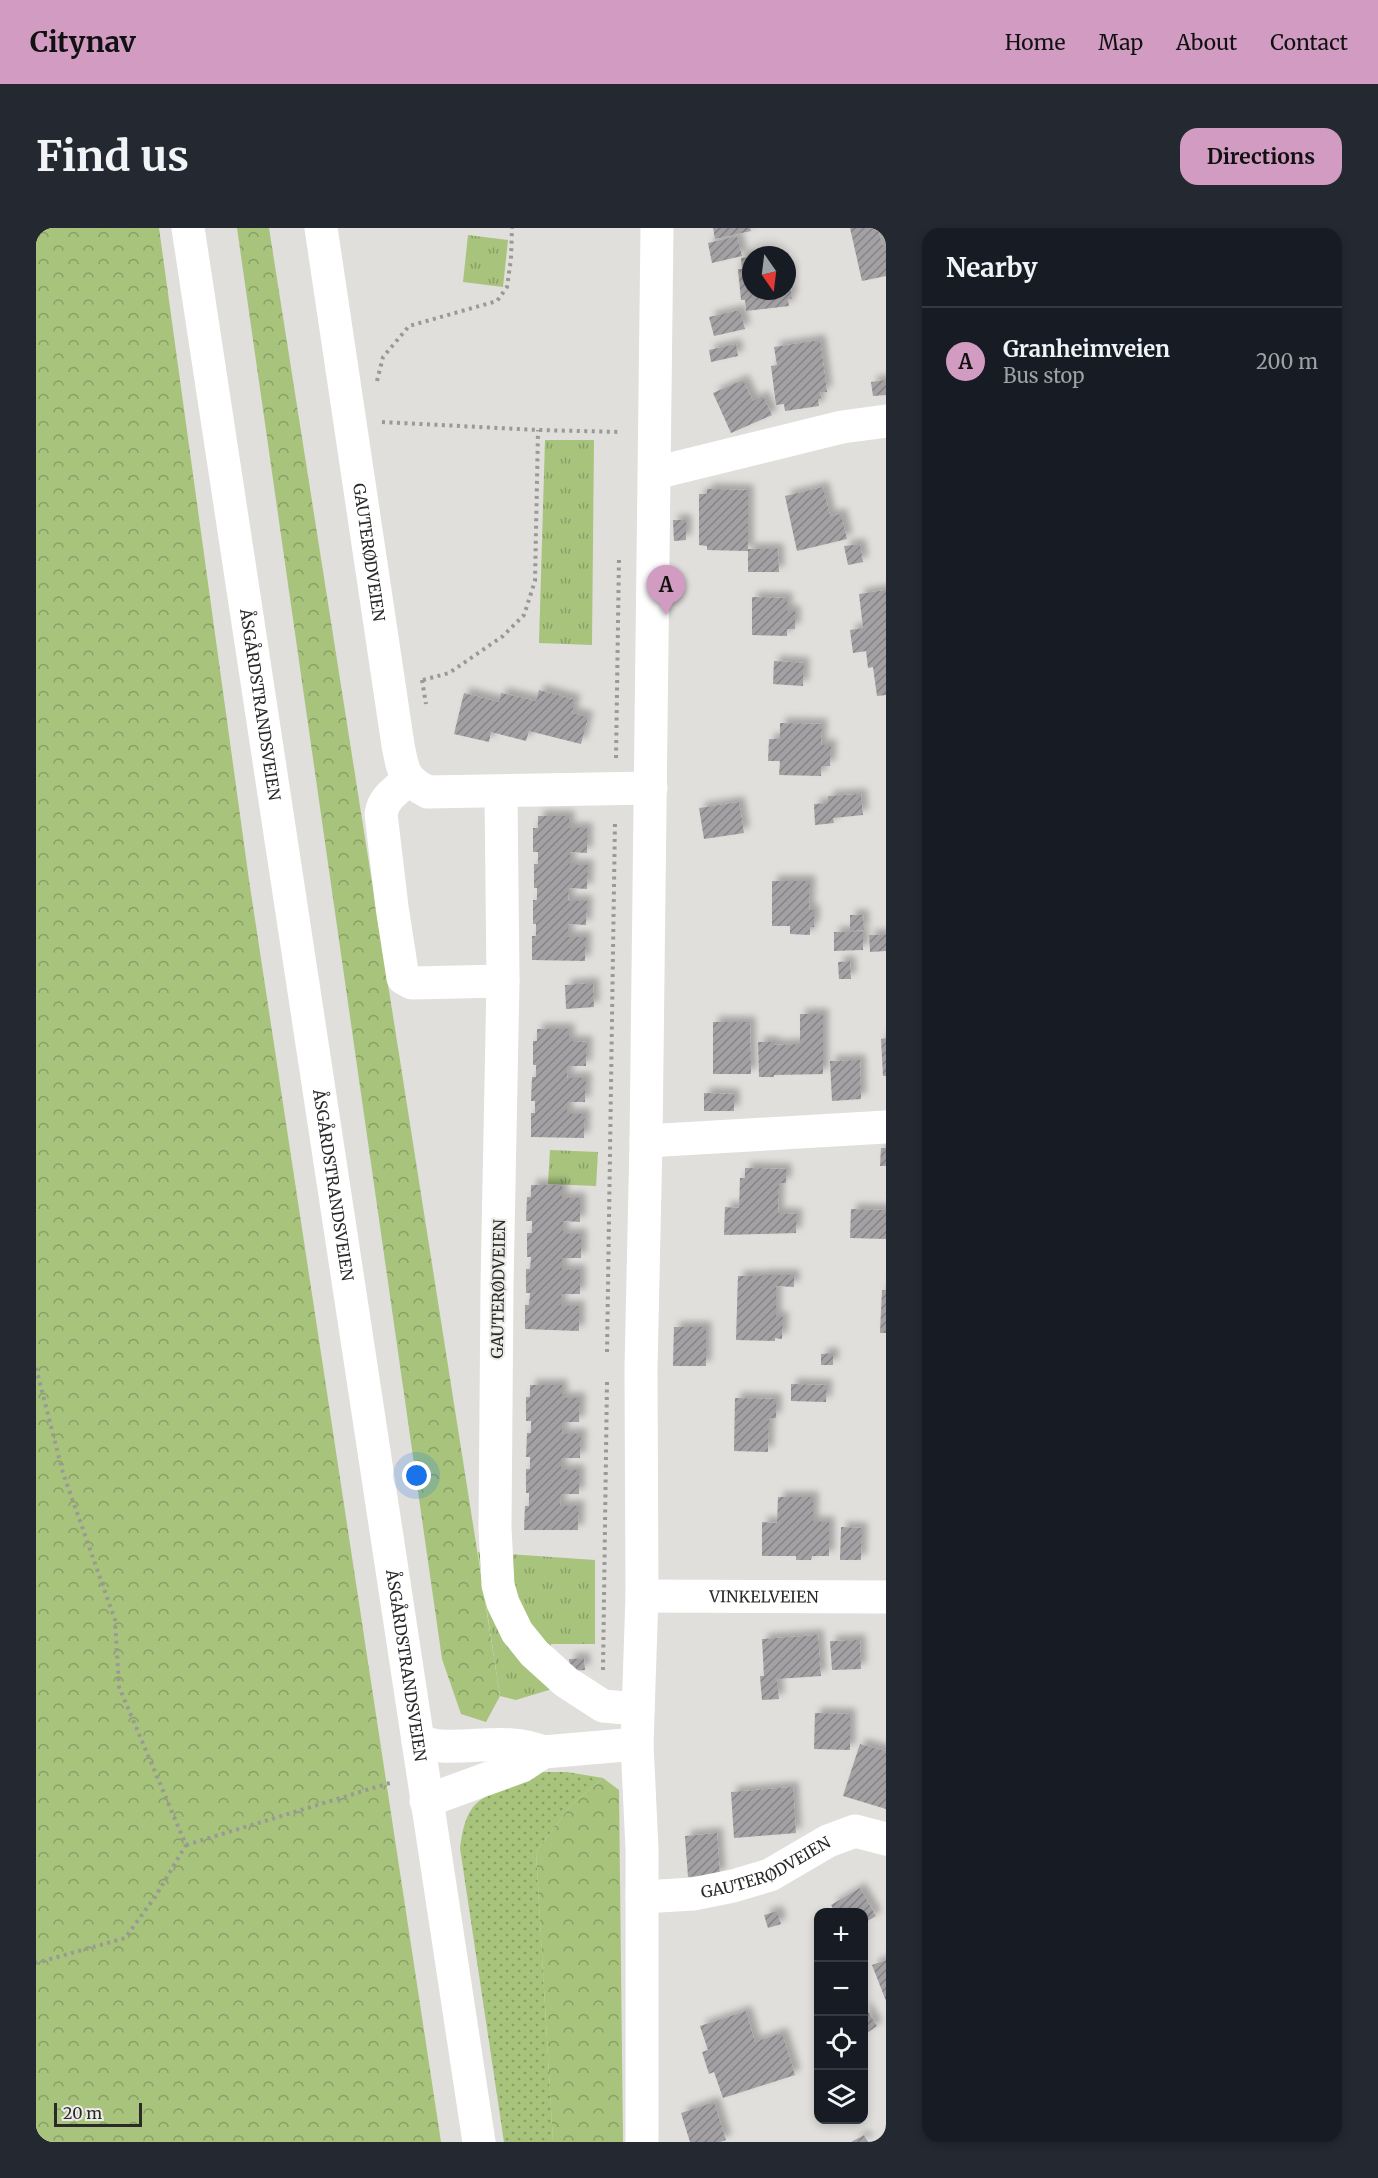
<!DOCTYPE html>
<meta charset="utf-8">
<style>
:root{--surface:#171b24;--page:#242831;--text:#f1f3f6;--muted:#9ea1a6;--line:#363941;--accent:#d29cc2}
body{margin:0;font-family:Merriweather,serif;background:var(--page);color:var(--text)}
.controls{position:absolute;right:18px;bottom:18px;display:grid;overflow:hidden;border-radius:12px;box-shadow:0 3px 9px #0003}
.controls button{width:54px;height:54px;display:grid;place-items:center;padding:0;border:0;border-bottom:2px solid var(--line);background:var(--surface);color:var(--text);font:30px sans-serif}
.compass{position:absolute;left:706px;top:18px;width:54px;height:54px;border-radius:50%;background:var(--surface);box-shadow:0 3px 9px #0003;rotate:166deg}
.scale{position:absolute;left:18px;bottom:15px;width:88px;box-sizing:border-box;padding-left:6px;border:3px solid #2a2a29;border-top:0;font-size:16px;line-height:21px;white-space:nowrap;color:#2a2a29;-webkit-text-stroke:4px #edece9;paint-order:stroke}
.you{position:absolute;left:381px;top:1248px;width:21px;height:21px;margin:-15px;border:4px solid #fff;border-radius:50%;background:#1a73e8;box-shadow:0 0 0 9px #1a73e833}
.badge{display:grid;place-items:center;width:39px;height:39px;border-radius:50%;background:var(--accent);color:#111;font-size:20px;font-weight:700}
.pin{position:absolute;translate:-50% -50px;filter:drop-shadow(0 2px 3px #0008)}
.pin::after{content:'';position:absolute;top:32px;width:21px;height:18px;background:inherit;clip-path:polygon(0 0,100% 0,50% 100%)}
.list{margin:0;padding:0;list-style:none}
h2{display:flex;justify-content:space-between;align-items:center;height:78px;margin:0;padding:0 24px;font-size:26px}
h2 small{font-size:20px;font-weight:400;color:var(--muted)}
.list li{display:grid;grid-template-columns:39px 1fr auto;gap:18px;align-items:center;box-sizing:border-box;height:108px;padding:0 24px;border-top:2px solid var(--line)}
.list b{display:block;font-size:22px;white-space:nowrap}
.list p{margin:0;font-size:20px;white-space:nowrap;color:var(--muted)}
.list em{font-size:20px;font-style:normal;color:var(--muted)}
.icon{flex:none;width:33px;height:33px;fill:none;stroke:currentColor;stroke-width:2;stroke-linecap:round;stroke-linejoin:round}
.map{position:relative;flex:none;width:850px;height:1914px;overflow:hidden;border-radius:18px}
header{display:flex;align-items:center;gap:36px;box-sizing:border-box;height:84px;padding:0 30px;background:var(--accent);color:#111}
header strong{font-size:28px}
nav{display:flex;gap:33px;margin-inline-start:auto;font-size:21px}
.intro{display:flex;align-items:center;justify-content:space-between;box-sizing:border-box;height:144px;padding:0 36px}
h1{margin:0;font-size:42px}
.button{padding:15px 27px;border-radius:18px;background:var(--accent);color:#111;font-size:21px;font-weight:700}
main{display:flex;gap:36px;padding:0 36px}
aside{flex:1;background:var(--surface);border-radius:18px;box-shadow:0 3px 9px #0003}
.map>svg:first-child{display:block}
.grass{fill:url(#grass-dots)}
.forest{fill:url(#forest-crowns)}
.park{fill:url(#park-tufts)}
.building{fill:url(#building-hatch);filter:url(#shadow)}
.lines{fill:none;stroke-linecap:round;stroke-linejoin:round}
.path{stroke:#999996;stroke-width:4;stroke-dasharray:3 4.5;stroke-linecap:butt}
.minor{stroke:#fff;stroke-width:33}
.major{stroke:#fff;stroke-width:33}
.labels{text-anchor:middle;stroke-width:4.5;stroke-linejoin:round;paint-order:stroke}
.street-label{font-size:16px;fill:#2a2a29;stroke:#edece9}
</style>
<header>
<strong>Citynav</strong>
<nav><a>Home</a><a>Map</a><a>About</a><a>Contact</a></nav>
</header>
<div class="intro"><h1>Find us</h1><a class="button">Directions</a></div>
<main>
<div class="map">
<svg width="850" height="1914" viewBox="0 0 850 1914">
<defs>
<pattern id="grass-dots" width="8" height="8" patternUnits="userSpaceOnUse" patternTransform="scale(1.5)"><rect width="8" height="8" fill="#a7c37c"/><path d="M2 2h.1M6 6h.1" fill="none" stroke="#889f66" stroke-width="1.8" stroke-linecap="round"/></pattern>
<pattern id="forest-crowns" width="20" height="18" patternUnits="userSpaceOnUse" patternTransform="scale(1.5)"><rect width="20" height="18" fill="#a7c37c"/><path d="M2 6a3 3 0 1 1 6 0M12 15a3 3 0 1 1 6 0" fill="none" stroke="#889f66"/></pattern>
<pattern id="park-tufts" width="24" height="20" patternUnits="userSpaceOnUse" patternTransform="scale(1.5)"><rect width="24" height="20" fill="#a7c37c"/><path d="M3 7l-1-3M5 7V3M7 7l1-3M15 17l-1-3M17 17v-4M19 17l1-3" fill="none" stroke="#889f66"/></pattern>
<pattern id="building-hatch" width="6" height="6" patternUnits="userSpaceOnUse" patternTransform="scale(1.5)"><rect width="6" height="6" fill="#a3a1a3"/><path d="M-1 1l2-2M0 6l6-6M5 7l2-2" fill="none" stroke="#858385"/></pattern>
<filter id="shadow"><feDropShadow dx="5.5" dy="-5.5" stdDeviation="3" flood-color="#0004"/></filter>
</defs>
<rect width="100%" height="100%" fill="#e0dfdc"/>
<path class="grass" d="M494,1544H531L567,1550L535,1577L500,1624L517,1914H468L424,1620C426,1606 428,1591 437,1579C448,1566 479,1552 494,1544Z"/>
<g class="forest">
<path d="M0,0H123L213,652L405,1914H0Z"/>
<path d="M201,0H233L464,1468L450,1494L425,1486L406,1431Z"/>
<path d="M567,1550L583,1562L587,1914H517L500,1624L535,1577Z"/>
</g>
<g class="park">
<path d="M432,7L472,12L467,59L427,54Z"/>
<path d="M509,212H558L556,417L503,415Z"/>
<path d="M514,922L562,924L560,958L512,956Z"/>
<path d="M442,1324L559,1332V1416H515L516,1461L480,1472L464,1468Z"/>
</g>
<g class="building">
<path d="M677,0H714L715,3L679,11Z"/>
<path d="M814,0H842L846,17L850,16V48L826,53Z"/>
<path d="M701,8L706,28L676,35L672,15Z"/>
<path d="M715,29V63H751V39H753L756,71H752L753,78L710,83L709,72H705L702,41H706L705,30Z"/>
<path d="M704,82L709,101L678,108L673,89Z"/>
<path d="M784,112L791,164H784L785,170L782,171L783,178L749,183L748,176L740,177L735,138L741,137L738,119Z"/>
<path d="M700,116L702,128L675,134L673,122Z"/>
<path d="M707,152L717,173L727,168L736,187L695,205L677,165Z"/>
<path d="M850,152V167L837,168L835,154Z"/>
<path d="M787,259L794,288L805,286L811,311L761,323L749,268Z"/>
<path d="M671,261L712,262V323L671,322V318L663,317V266H671Z"/>
<path d="M637,292H650V312L638,313Z"/>
<path d="M824,316L827,334L812,337L808,318Z"/>
<path d="M712,321H742L743,344H712Z"/>
<path d="M850,362V467L841,468L837,439L832,440L830,423L817,425L814,402L827,400L823,366Z"/>
<path d="M716,369L751,370V383H759V401H751V408L716,407Z"/>
<path d="M738,433L768,435L767,458L737,456Z"/>
<path d="M503,462L539,472L536,485L552,489L545,516L493,503L490,513L455,504L453,514L418,506L428,465L463,474L465,465L500,473Z"/>
<path d="M744,495L786,496L785,517H795L794,538H785V548L743,547L744,533H732L733,511H744Z"/>
<path d="M825,566L827,587L797,590L798,595L779,597L778,576L792,575V568Z"/>
<path d="M703,574L708,605L668,611L663,580Z"/>
<path d="M502,588H533V600H551V625L534,624V637H552L551,661L533,660L532,673H551L550,697L532,696V709H550L549,733L496,732V708H500V696H497V672H501V660H498V636H502V624H497V600H502Z"/>
<path d="M736,653H774L773,682H778V699H774V707L754,706V698H736Z"/>
<path d="M814,687H827L828,702L814,703Z"/>
<path d="M798,704H827V722L798,723Z"/>
<path d="M833,707H850V723L834,724Z"/>
<path d="M814,733L815,751H803L802,734Z"/>
<path d="M557,755L558,779L530,781L529,757Z"/>
<path d="M764,786H787V846L738,847V849H723L722,814H738V817L764,816Z"/>
<path d="M677,794H714L715,846H677Z"/>
<path d="M501,801H533V813L551,814L550,838H532L531,850H550L549,874H531V886H549L548,910L495,909V885H499V873H495L496,849H500V837H497V813H501Z"/>
<path d="M850,810V848H847L845,811Z"/>
<path d="M824,832L825,871L796,873L794,833Z"/>
<path d="M668,865L698,866V883H668Z"/>
<path d="M845,920H850V938H844Z"/>
<path d="M709,940L750,941V955H743L742,985L761,986L760,1005L688,1007L689,979L703,980L704,950H709Z"/>
<path d="M495,957H526V970H544V994L527,993V1006H545V1030H526V1042H544V1066H525V1078H543V1103L489,1101V1077H493L494,1065H490V1041H494L495,1029H491V1005H496V993H490L491,969H495Z"/>
<path d="M815,981L850,982V1011L814,1010Z"/>
<path d="M726,1047H758V1059L740,1058V1089H747L746,1111L739,1110V1113L700,1112L702,1048H726Z"/>
<path d="M846,1062H850V1105H844Z"/>
<path d="M638,1099H670V1138H637Z"/>
<path d="M797,1125V1137H785V1126Z"/>
<path d="M755,1156L791,1157L790,1174L755,1173Z"/>
<path d="M494,1157H526V1170H544L543,1194H527L526,1206H545L544,1230H525V1242H543V1266H525L524,1278H543L542,1302H488L489,1278H493V1265H490V1241H494V1229H490L491,1205H495V1193H490V1169H494Z"/>
<path d="M699,1170L740,1171V1190H733L732,1224L698,1223Z"/>
<path d="M742,1269H777V1294H793V1328H776L775,1332H760V1328H726V1294L741,1295Z"/>
<path d="M805,1299L826,1300L825,1332H804Z"/>
<path d="M782,1407L785,1448L741,1451L743,1471L726,1472L724,1448H728L726,1411Z"/>
<path d="M824,1412L825,1441L796,1442L794,1413Z"/>
<path d="M548,1430L549,1442L534,1443L533,1431Z"/>
<path d="M779,1485L814,1486V1522L778,1521Z"/>
<path d="M824,1516L850,1523V1581L807,1568Z"/>
<path d="M757,1559L760,1605L698,1610L695,1564Z"/>
<path d="M681,1605L684,1647L652,1649L649,1608Z"/>
<path d="M824,1660L840,1688L828,1695V1684H799L795,1677Z"/>
<path d="M741,1683L745,1696L732,1700L728,1687Z"/>
<path d="M850,1732V1773L836,1737Z"/>
<path d="M828,1777L841,1798L828,1807Z"/>
<path d="M710,1783L719,1814L746,1805L759,1847L687,1870L678,1844L673,1846L666,1824L672,1822L664,1798Z"/>
<path d="M678,1874L690,1912L684,1914H654L645,1885Z"/>
<path d="M828,1907L832,1914H815Z"/>
</g>
<g class="lines">
<g class="path">
<path d="M341,153L347,129L373,98L461,73L471,59L475,31L476,0"/>
<path d="M346,194L502,202L585,204"/>
<path d="M386,452L390,476"/>
<path d="M387,452L413,445L467,408L488,387L499,353L502,202"/>
<path d="M580,530L583,328"/>
<path d="M571,1124L579,592"/>
<path d="M0,1140L27,1245L79,1392L83,1459L150,1617L119,1669L89,1710L0,1735"/>
<path d="M567,1442L571,1153"/>
<path d="M150,1617L357,1554"/>
</g>
<g class="minor">
<path id="s1" d="M285,0L362,517C367,542 367,552 392,564L615,560"/>
<path d="M619,245L806,199L850,193"/>
<path d="M372,552C361,562 347,570 345,586L356,679L367,750L376,755L467,753"/>
<path d="M465,564L467,753L461,1058L459,1300L462,1357L467,1375L481,1404L498,1425L530,1454L567,1478L602,1481"/>
<path d="M610,913L850,899"/>
<path id="s2" d="M606,1368L850,1369"/>
<path d="M382,1514C390,1515 398,1518 405,1518C440,1520 474,1510 507,1524"/>
<path d="M390,1573L486,1538L507,1524L601,1516"/>
<path id="s3" d="M606,1669L657,1666L697,1658L734,1647L792,1613L819,1603L850,1611"/>
<path d="M606,1914V1621L601,1516L606,1368L605,1141L610,913L621,0"/>
</g>
<path class="major" id="s4" d="M152,0L443,1914"/>
</g>
<g class="labels">
<g class="street-label">
<text dy="6" stroke="none"><textPath href="#s1" startOffset="328">GAUTERØDVEIEN</textPath></text>
<text dy="6" stroke="none"><textPath href="#s4" startOffset="482">ÅSGÅRDSTRANDSVEIEN</textPath></text>
<text dy="6" stroke="none"><textPath href="#s4" startOffset="968">ÅSGÅRDSTRANDSVEIEN</textPath></text>
<text transform="translate(462 1061) rotate(-89)" y="6">GAUTERØDVEIEN</text>
<text dy="6" stroke="none"><textPath href="#s2" startOffset="122">VINKELVEIEN</textPath></text>
<text dy="6" stroke="none"><textPath href="#s4" startOffset="1454">ÅSGÅRDSTRANDSVEIEN</textPath></text>
<text dy="6" stroke="none"><textPath href="#s3" startOffset="129">GAUTERØDVEIEN</textPath></text>
</g>
</g>
</svg>
<div class="controls">
<button>+</button>
<button>−</button>
<button><svg class="icon" aria-label="locate" viewBox="0 0 24 24"><circle cx="12" cy="12" r="6"/><path d="M12 2v4M12 18v4M2 12h4M18 12h4"/></svg></button>
<button><svg class="icon" aria-label="layers" viewBox="0 0 24 24"><path d="M12 4l9 5-9 5-9-5zM3 14l9 5 9-5"/></svg></button>
</div>
<svg class="compass" viewBox="-18 -18 36 36"><path d="M0-13l5 13h-10z" fill="#e53935"/><path d="M0 13l5-13h-10z" fill="#9ea1a6"/></svg>
<div class="scale">20 m</div>
<div class="you"></div>
<div class="pin badge" style="left:630px;top:387px">A</div>
</div>
<aside>
<h2>Nearby<small></small></h2>
<ul class="list">
<li><span class="badge">A</span><div><b>Granheimveien</b><p>Bus stop</p></div><em>200 m</em></li>
</ul>
</aside>
</main>
